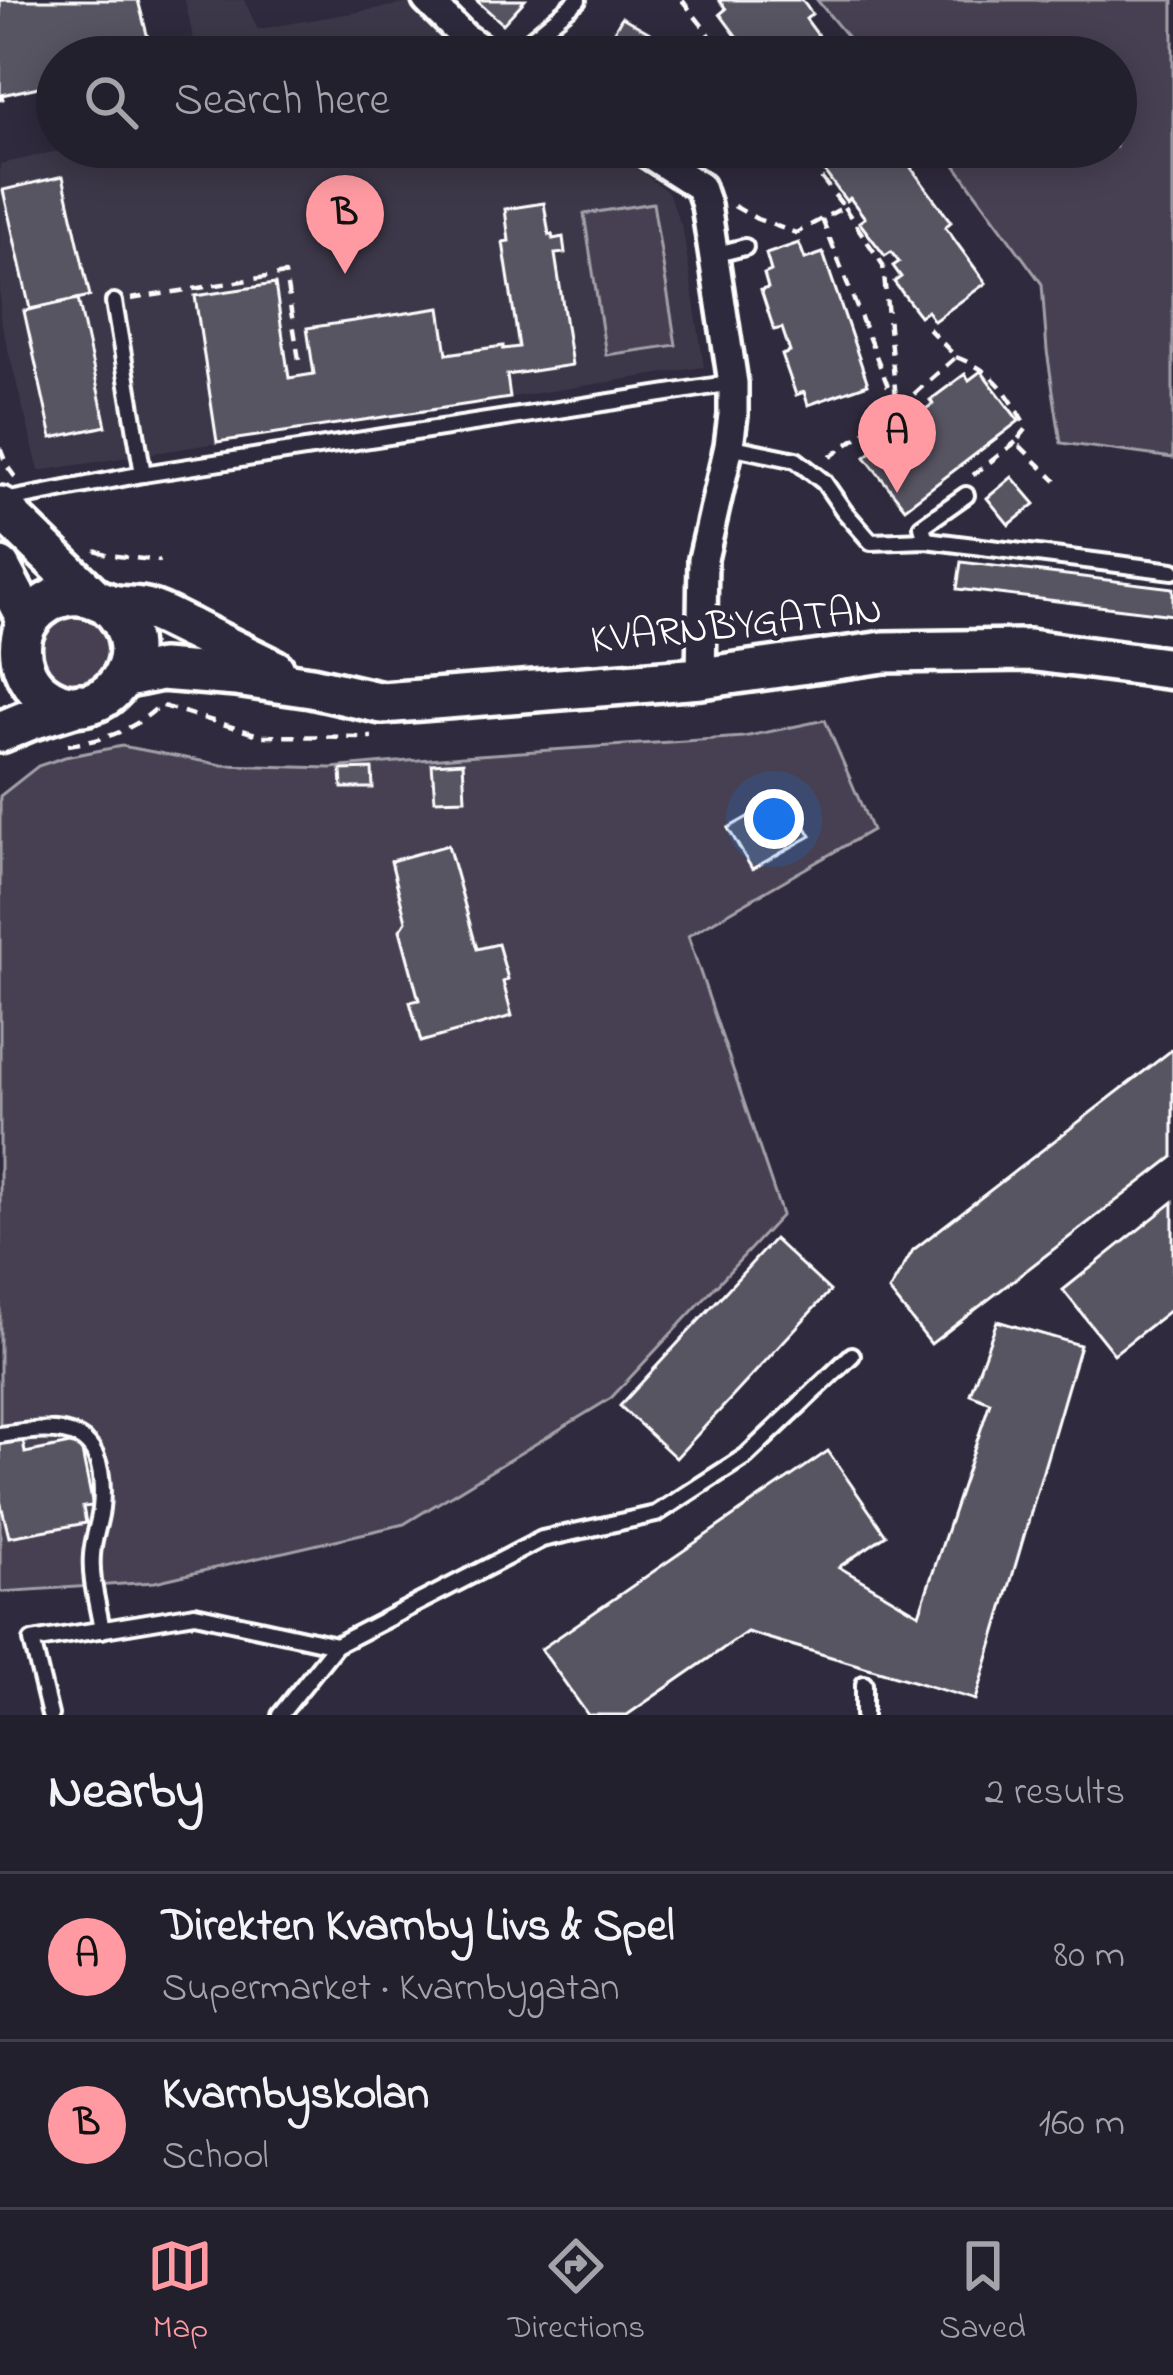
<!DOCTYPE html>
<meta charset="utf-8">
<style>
:root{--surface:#23202e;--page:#2b2836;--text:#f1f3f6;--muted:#a3a3aa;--line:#403e4a;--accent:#ff9aa2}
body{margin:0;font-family:"Indie Flower",sans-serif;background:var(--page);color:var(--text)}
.you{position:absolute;left:774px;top:819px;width:42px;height:42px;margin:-30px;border:9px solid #fff;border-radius:50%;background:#1a73e8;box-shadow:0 0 0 18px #1a73e833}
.badge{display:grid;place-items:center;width:78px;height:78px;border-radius:50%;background:var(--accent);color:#111;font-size:39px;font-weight:700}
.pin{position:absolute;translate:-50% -99px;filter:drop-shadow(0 3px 6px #0008)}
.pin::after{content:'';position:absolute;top:63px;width:42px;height:36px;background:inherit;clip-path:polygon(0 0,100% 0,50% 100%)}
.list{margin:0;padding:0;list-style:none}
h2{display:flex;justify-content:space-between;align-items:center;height:156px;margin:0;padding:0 48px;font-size:51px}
h2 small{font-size:39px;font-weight:400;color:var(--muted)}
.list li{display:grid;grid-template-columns:78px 1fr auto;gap:36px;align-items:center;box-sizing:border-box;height:168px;padding:0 48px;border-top:3px solid var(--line)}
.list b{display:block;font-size:45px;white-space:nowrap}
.list p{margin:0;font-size:39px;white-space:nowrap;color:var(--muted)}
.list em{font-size:39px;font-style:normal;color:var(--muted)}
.icon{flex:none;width:66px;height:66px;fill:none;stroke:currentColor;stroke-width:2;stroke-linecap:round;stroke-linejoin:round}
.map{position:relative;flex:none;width:1173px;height:1715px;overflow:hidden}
.search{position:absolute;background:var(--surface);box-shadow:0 6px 30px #0003;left:36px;right:36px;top:36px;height:132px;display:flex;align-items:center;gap:30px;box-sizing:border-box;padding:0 42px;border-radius:66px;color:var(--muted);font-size:45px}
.sheet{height:492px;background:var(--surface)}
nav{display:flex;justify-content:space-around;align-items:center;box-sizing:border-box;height:168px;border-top:3px solid var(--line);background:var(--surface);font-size:33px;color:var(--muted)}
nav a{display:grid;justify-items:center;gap:6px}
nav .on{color:var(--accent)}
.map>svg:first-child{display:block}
.built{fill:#3c3749}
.green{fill:#464152;stroke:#a2a0a8;stroke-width:3}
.building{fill:#595564;stroke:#fff;stroke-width:3}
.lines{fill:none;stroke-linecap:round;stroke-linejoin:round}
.lane-casing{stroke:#fff;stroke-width:22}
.street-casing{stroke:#fff;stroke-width:36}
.secondary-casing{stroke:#fff;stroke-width:48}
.path{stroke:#fff;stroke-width:4.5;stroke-dasharray:12 9;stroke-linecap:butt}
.lane{stroke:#2f2a3d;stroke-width:14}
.street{stroke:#2f2a3d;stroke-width:27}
.secondary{stroke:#2f2a3d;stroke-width:39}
.labels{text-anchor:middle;stroke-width:10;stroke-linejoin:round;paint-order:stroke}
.street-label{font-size:42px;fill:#fff;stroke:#2f2a3d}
</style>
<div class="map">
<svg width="1173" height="1715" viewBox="0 0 1173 1715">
<rect width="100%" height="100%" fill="#2f2a3d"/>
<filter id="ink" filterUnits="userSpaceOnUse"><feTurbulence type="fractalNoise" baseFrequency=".00833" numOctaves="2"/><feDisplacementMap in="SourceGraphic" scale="24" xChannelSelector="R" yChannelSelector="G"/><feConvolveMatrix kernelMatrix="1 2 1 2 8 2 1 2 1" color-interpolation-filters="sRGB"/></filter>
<g filter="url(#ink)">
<g class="built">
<path d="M185,0H244L258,29L410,3L481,57H197Z"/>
<path d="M76,147H609L668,192L683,230L704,367L39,471L0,318V164Z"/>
</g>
<g class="green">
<path d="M817,0H1173V458L1061,443L1047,351L1042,284L942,147H1116V57H864Z"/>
<path d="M653,203L676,345L606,355L584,214Z"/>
<circle cx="75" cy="649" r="33"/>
<path d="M825,720L872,830L688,936L782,1215L611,1398L404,1524L155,1582L0,1592V796L38,766L65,757L122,746L222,765L331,768L463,756L744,737Z"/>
</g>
<g class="building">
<path d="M0,0H138L153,57H57V83L2,95L3,99L0,100Z"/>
<path d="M476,0H525L503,24Z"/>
<path d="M719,0H802L812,14L806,19L834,57H755L759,54L752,43L745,48L720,14L726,9Z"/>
<path d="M622,17L692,57H599Z"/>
<path d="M822,147H896L951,222L945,227L986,283L934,321L927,311L920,316L894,282L901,277L893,266L899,262L891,252L885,256L859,222L865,218L850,198L846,201L821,167L827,162L818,150Z"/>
<path d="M63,176L90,296L30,309L3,190Z"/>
<path d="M544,203L549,235L552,234L553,239L563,237L565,253L555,254L572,365L507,375L510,398L217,442L195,296L275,284L289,378L314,374L307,328L440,308L447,354L503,346V349L519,347L503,242L509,241L505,209Z"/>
<path d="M799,243L805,259L823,253L868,384L808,405L804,392L796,395L782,355L790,352L782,328L774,330L761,290L768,288L764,274L771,271L766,254Z"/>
<path d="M78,299L106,426L52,438L24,311Z"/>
<path d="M981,371L1019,421L905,508L865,457L883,443L880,440L933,404L930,400L965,374L969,380Z"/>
<path d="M1012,477L1035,504L1009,525L987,498Z"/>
<path d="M961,562L1173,588V615L957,589Z"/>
<path d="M463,762L465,799L435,800L432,764Z"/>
<path d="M372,769L373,788H342L341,770Z"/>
<path d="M787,795L811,836L752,869L728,828Z"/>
<path d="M448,845L477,949L498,944L508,979L503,982L512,1016L421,1042L410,1002L419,1000L400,930L406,921L391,861Z"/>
<path d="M1173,1049V1157L931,1344L889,1291L913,1250Z"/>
<path d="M1173,1202V1308L1114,1354L1063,1290Z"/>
<path d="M774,1239L830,1291L676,1458L620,1406Z"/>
<path d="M997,1321L1080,1345L976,1700L747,1632L627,1715H588L541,1649L828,1451L886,1535L839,1567L919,1614L990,1402L970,1394Z"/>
<path d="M23,1439L25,1453L80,1442L93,1506L83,1507L86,1523L9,1537L0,1500V1443Z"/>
</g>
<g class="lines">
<g class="lane-casing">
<g id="lane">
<path d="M509,57L578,0"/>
<path d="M713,255L745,247"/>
<path d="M114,302L143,474"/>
<path d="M729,446L796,460L824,482L844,511L871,542L926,540L1173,571"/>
<path d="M4,501L143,474L733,383"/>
<path d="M926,540L922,526L966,495"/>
<path d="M0,1435C67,1424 109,1427 101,1509C99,1524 93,1539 92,1555C90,1580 98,1605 102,1630"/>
<path d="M864,1684V1715"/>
<path d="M50,1715L32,1641L195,1614L336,1645"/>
<path d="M280,1715L336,1645L542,1539L656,1514L746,1456L852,1355"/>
</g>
</g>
<g class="street-casing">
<g id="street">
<path d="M427,0L464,37L493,57"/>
<path d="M638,147L700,187L706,205L733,383V415L729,446L703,559L701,678"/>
</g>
</g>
<g class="secondary-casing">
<g id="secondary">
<path d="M0,507L94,598"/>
<path d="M0,568L28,621"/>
<path d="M107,604C166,654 99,737 42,693C25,680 17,657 22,635C30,608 59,590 87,596C96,598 104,603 112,605C124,608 138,606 149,610C163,614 177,623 191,629C218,643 246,656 274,670"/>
<path d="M123,678L161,670L236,676L311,687L382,703L701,678L884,652L1029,650L1173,669"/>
<path d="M0,732L29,720L80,704"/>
</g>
</g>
<g class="path">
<path d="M682,0L727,57"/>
<path d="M734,206L757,219L796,233L844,207L797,147"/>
<path d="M844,207L883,265L897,409"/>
<path d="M822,219L895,404"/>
<path d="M131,299L285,274L300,366"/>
<path d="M956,357C996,372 1007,392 1027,428L1016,442L1056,481"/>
<path d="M0,448L7,466L15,477"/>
<path d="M830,457L897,409L956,357L924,324"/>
<path d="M973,475L1016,442"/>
<path d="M95,550L109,555L160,561"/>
<path d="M732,616L734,641"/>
<path d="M68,745C104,740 133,731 160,705L262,736L372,737"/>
</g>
<use href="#lane" class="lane"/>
<use href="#street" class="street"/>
<use href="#secondary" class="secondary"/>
</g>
</g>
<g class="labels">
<g class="street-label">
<text transform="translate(736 622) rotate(-6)" y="15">KVARNBYGATAN</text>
</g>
</g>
</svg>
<div class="you"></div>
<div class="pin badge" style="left:897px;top:493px">A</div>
<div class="pin badge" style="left:345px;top:274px">B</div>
<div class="search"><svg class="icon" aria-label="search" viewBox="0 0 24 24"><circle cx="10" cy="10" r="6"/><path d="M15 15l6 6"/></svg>Search here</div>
</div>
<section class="sheet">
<h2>Nearby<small>2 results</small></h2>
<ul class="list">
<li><span class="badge">A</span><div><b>Direkten Kvarnby Livs &amp; Spel</b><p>Supermarket · Kvarnbygatan</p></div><em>80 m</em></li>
<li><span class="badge">B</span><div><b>Kvarnbyskolan</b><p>School</p></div><em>160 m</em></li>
</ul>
</section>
<nav>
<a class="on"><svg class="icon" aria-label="map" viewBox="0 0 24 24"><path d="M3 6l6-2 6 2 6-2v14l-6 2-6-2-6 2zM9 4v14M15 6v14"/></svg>Map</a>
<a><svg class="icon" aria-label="directions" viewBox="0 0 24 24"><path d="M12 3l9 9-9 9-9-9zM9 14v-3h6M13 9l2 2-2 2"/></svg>Directions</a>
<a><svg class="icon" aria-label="saved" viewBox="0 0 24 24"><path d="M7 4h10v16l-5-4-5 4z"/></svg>Saved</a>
</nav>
